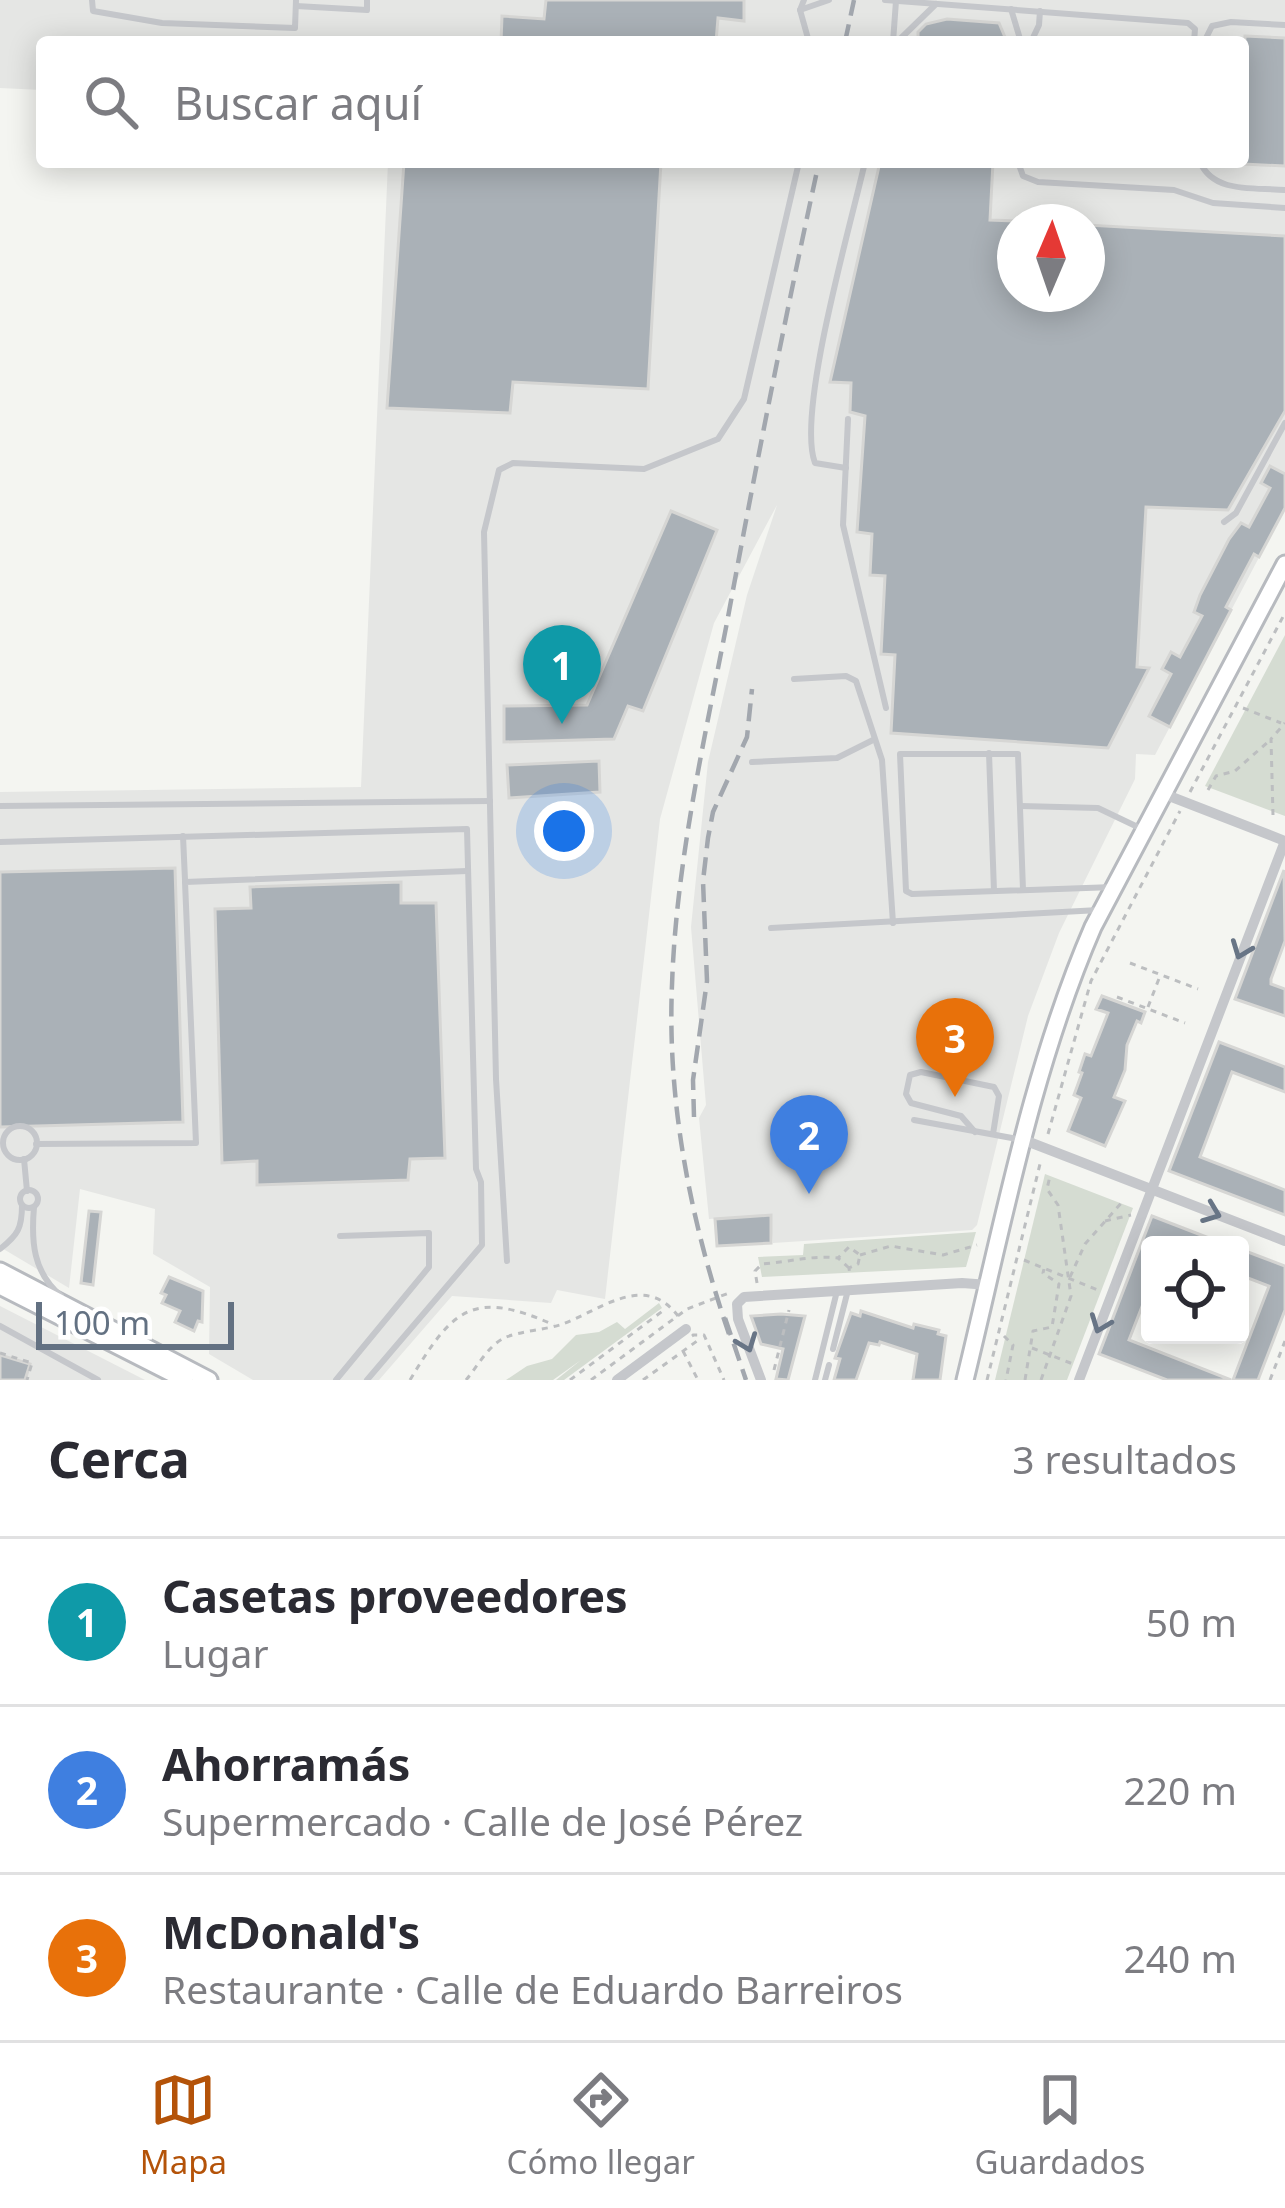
<!DOCTYPE html>
<html lang="es">
<meta charset="utf-8">
<style>
:root{--surface:#fff;--page:#f2f2f3;--text:#2b2b33;--muted:#7c7c81;--line:#e1e1e2;--accent:#b45309}
body{margin:0;font-family:"Noto Sans",sans-serif;background:var(--page);color:var(--text)}
.controls{position:absolute;right:36px;bottom:36px;display:grid;overflow:hidden;border-radius:12px;box-shadow:0 6px 30px #0003}
.controls button{width:108px;height:108px;display:grid;place-items:center;padding:0;border:0;border-bottom:3px solid var(--line);background:var(--surface);color:var(--text);font:60px sans-serif}
.compass{position:absolute;left:997px;top:204px;width:108px;height:108px;border-radius:50%;background:var(--surface);box-shadow:0 6px 30px #0003;rotate:2deg}
.scale{position:absolute;left:36px;bottom:30px;width:198px;box-sizing:border-box;padding-left:12px;border:6px solid #637182;border-top:0;font-size:33px;line-height:42px;white-space:nowrap;color:#637182;-webkit-text-stroke:9px #fff;paint-order:stroke}
.you{position:absolute;left:564px;top:831px;width:42px;height:42px;margin:-30px;border:9px solid #fff;border-radius:50%;background:#1a73e8;box-shadow:0 0 0 18px #1a73e833}
.badge{display:grid;place-items:center;width:78px;height:78px;border-radius:50%;background:var(--accent);color:#fff;font-size:39px;font-weight:700}
.pin{position:absolute;translate:-50% -99px;filter:drop-shadow(0 3px 6px #0008)}
.pin::after{content:'';position:absolute;top:63px;width:42px;height:36px;background:inherit;clip-path:polygon(0 0,100% 0,50% 100%)}
.list{margin:0;padding:0;list-style:none}
h2{display:flex;justify-content:space-between;align-items:center;height:156px;margin:0;padding:0 48px;font-size:51px}
h2 small{font-size:39px;font-weight:400;color:var(--muted)}
.list li{display:grid;grid-template-columns:78px 1fr auto;gap:36px;align-items:center;box-sizing:border-box;height:168px;padding:0 48px;border-top:3px solid var(--line)}
.list b{display:block;font-size:45px;white-space:nowrap}
.list p{margin:0;font-size:39px;white-space:nowrap;color:var(--muted)}
.list em{font-size:39px;font-style:normal;color:var(--muted)}
.icon{flex:none;width:66px;height:66px;fill:none;stroke:currentColor;stroke-width:2;stroke-linecap:round;stroke-linejoin:round}
.map{position:relative;flex:none;width:1285px;height:1380px;overflow:hidden}
.search{position:absolute;background:var(--surface);box-shadow:0 6px 30px #0003;left:36px;right:36px;top:36px;height:132px;display:flex;align-items:center;gap:30px;box-sizing:border-box;padding:0 42px;border-radius:12px;color:var(--muted);font-size:45px}
.sheet{height:660px;background:var(--surface)}
nav{display:flex;justify-content:space-around;align-items:center;box-sizing:border-box;height:168px;border-top:3px solid var(--line);background:var(--surface);font-size:33px;color:var(--muted)}
nav a{display:grid;justify-items:center;gap:6px}
nav .on{color:var(--accent)}
.map>svg:first-child{display:block}
.built{fill:#e5e6e4;fill-rule:evenodd}
.green{fill:#d5dcd2}
.building{fill:#aab1b7;stroke:#d6d6d4;stroke-width:3}
.lines{fill:none;stroke-linecap:round;stroke-linejoin:round}
.secondary-casing{stroke:#b7babf;stroke-width:21}
.path{stroke:#bcbec0;stroke-width:3;stroke-dasharray:6 6;stroke-linecap:butt}
.lane{stroke:#c5c7cb;stroke-width:6}
.street{stroke:#c5c7cb;stroke-width:10}
.secondary{stroke:#fff;stroke-width:15}
.rail{stroke:#a2a7ae;stroke-width:4.5;stroke-dasharray:18 9;stroke-linecap:butt}
.oneway{stroke:#687586}
</style>
<div class="map">
<svg width="1285" height="1380" viewBox="0 0 1285 1380">
<rect width="100%" height="100%" fill="#f4f5f1"/>
<g class="built">
<path d="M0,0H1285V508L1155,755L1136,754L1135,779L1059,933L1028,1016L977,1225L972,1230L773,1243L770,1215L709,1219L699,1118L706,1105L691,927L708,762L747,595L777,505L714,623L660,819L605,1299L557,1290L551,1303L452,1296L379,1380H253L209,1354L210,1287L153,1254L155,1209L80,1189L69,1288L0,1247V792L361,787L388,162H1243V42H42V90L0,88ZM1015,222H1087V294H1015Z"/>
<path d="M0,1306L145,1380H0Z"/>
</g>
<g class="green">
<path d="M1285,635V816L1205,786Z"/>
<path d="M1045,1174L1133,1208L1067,1380H995Z"/>
<path d="M976,1232L966,1267L762,1277L758,1257L803,1255L804,1244Z"/>
<path d="M659,1303L662,1308L564,1380H556L581,1360L553,1380H506L527,1366L552,1359L576,1335L599,1332L617,1322L625,1329Z"/>
</g>
<g class="building">
<path d="M546,0H744V21L718,18L716,42H501L502,16L544,19Z"/>
<path d="M947,19L999,23L1007,42H918V32L926,24Z"/>
<path d="M1245,36L1285,38V166L1243,164Z"/>
<path d="M404,162H661L648,389L513,382L510,413L387,408Z"/>
<path d="M880,162H993L990,220L1015,221V294H1087V225L1285,236V411L1228,510L1146,507L1137,667L1149,668L1108,748L891,733L895,655L881,654L885,576L870,575L872,534L857,532L865,416L850,412L851,383L830,382Z"/>
<path d="M1270,466L1285,474V508L1259,557L1254,554L1226,607L1231,610L1170,727L1149,716L1171,674L1162,669L1171,652L1180,657L1202,616L1194,612L1200,595L1229,539L1241,523L1249,527L1270,488L1261,483Z"/>
<path d="M671,511L717,530L643,711L628,706L614,739L504,742V706L587,705Z"/>
<path d="M599,761L600,792L509,798L507,765Z"/>
<path d="M175,868L183,1122L0,1127V872Z"/>
<path d="M1284,870L1285,941L1271,979V984L1285,989V1016L1235,999Z"/>
<path d="M401,882V903H436L445,1158L410,1159L408,1180L257,1185V1161L222,1163L215,909L251,908L250,887Z"/>
<path d="M1102,996L1145,1012L1141,1023L1137,1021L1127,1045L1125,1070L1114,1097L1125,1101L1105,1146L1068,1131L1081,1098L1074,1095L1082,1073L1079,1072L1085,1054L1091,1056L1108,1013L1096,1009Z"/>
<path d="M1219,1042L1285,1067V1092L1232,1072L1200,1157L1285,1190V1215L1169,1171Z"/>
<path d="M89,1211L101,1212L93,1285L81,1283Z"/>
<path d="M771,1215V1243L717,1246L715,1219Z"/>
<path d="M1152,1216L1227,1245H1150V1286L1129,1340L1231,1380H1167L1099,1354Z"/>
<path d="M1240,1249L1285,1266V1310L1258,1380H1233L1269,1286L1240,1275Z"/>
<path d="M169,1277L203,1291L202,1322L198,1321L194,1331L175,1322L180,1311L162,1303L166,1295L161,1293Z"/>
<path d="M861,1311L913,1328L914,1324L939,1330L938,1334L946,1336L940,1380H913L917,1354L880,1342L879,1345L869,1343L856,1380H834L840,1359L835,1358L851,1313L860,1316Z"/>
<path d="M781,1314L805,1316L788,1380L776,1379L783,1349L761,1344L751,1316Z"/>
<path d="M0,1355L30,1364L25,1380H0Z"/>
</g>
<g class="lines">
<g class="secondary-casing">
<g id="secondary">
<path d="M0,1271L209,1380"/>
<path d="M0,1286L185,1380"/>
<path d="M965,1380C1002,1229 1031,1070 1093,927L1285,564"/>
</g>
</g>
<g class="path">
<path d="M1243,708L1281,723"/>
<path d="M1208,790L1216,776L1235,771L1269,741"/>
<path d="M1190,792L1285,613"/>
<path d="M1273,815L1271,739L1285,723"/>
<path d="M1130,963L1198,989"/>
<path d="M1117,997L1185,1023"/>
<path d="M1148,1007L1160,976"/>
<path d="M1048,1134L1091,981L1180,811"/>
<path d="M1105,1221L1131,1215"/>
<path d="M860,1255L891,1246L943,1255L977,1245"/>
<path d="M1024,1260L1100,1291"/>
<path d="M849,1268L838,1258L849,1247L860,1255L858,1264L849,1268L850,1276"/>
<path d="M1070,1277L1085,1244L1123,1201"/>
<path d="M757,1283L755,1271L762,1264C789,1262 812,1255 838,1258"/>
<path d="M1004,1336L1013,1345L1006,1380"/>
<path d="M1032,1348L1073,1364"/>
<path d="M683,1351L698,1380"/>
<path d="M0,1353L32,1363L27,1380"/>
<path d="M774,1370L789,1310"/>
<path d="M410,1380C452,1310 472,1288 554,1325"/>
<path d="M466,1380C477,1367 488,1346 504,1338C520,1331 543,1330 560,1325C600,1311 644,1271 678,1316"/>
<path d="M570,1380L664,1310"/>
<path d="M591,1380L687,1309L729,1293"/>
<path d="M643,1380L697,1341L693,1335H704L724,1380"/>
<path d="M987,1380L1041,1160"/>
<path d="M1025,1380L1033,1331L1052,1327L1059,1284L1043,1273L1044,1269"/>
<path d="M1041,1380L1071,1296L1058,1205L1047,1189L1050,1176"/>
<path d="M1270,1380L1285,1341"/>
</g>
<g class="lane">
<path d="M92,0L93,11L162,23L295,28L296,0"/>
<path d="M804,0L800,10L809,42"/>
<path d="M885,0L1188,23L1195,29L1194,42"/>
<path d="M296,6L367,10V0"/>
<path d="M1011,9L1021,42"/>
<path d="M800,10L829,0"/>
<path d="M893,42L896,1"/>
<path d="M897,42L936,4"/>
<path d="M1031,42L1039,25L1040,11"/>
<path d="M1204,42L1212,26L1231,22L1285,25"/>
<path d="M1018,162L1023,176L1038,182L1174,190L1213,203L1285,208"/>
<path d="M1200,162C1214,194 1254,187 1285,190"/>
<path d="M848,419L843,525L886,708"/>
<path d="M846,468L815,463C796,413 851,224 865,162"/>
<path d="M1224,522L1236,513L1285,423"/>
<path d="M794,679L846,676L856,681L882,760L893,923"/>
<path d="M989,753L994,891"/>
<path d="M752,762L837,758L873,740"/>
<path d="M0,806L490,801"/>
<path d="M1021,806L1098,808L1144,830"/>
<path d="M183,836L185,880"/>
<path d="M0,842L467,829L476,1169L481,1182L482,1245L367,1380"/>
<path d="M1023,890L1018,754H900L906,891L912,894L1114,887"/>
<path d="M771,928L1099,910"/>
<path d="M914,1120L1023,1140"/>
<circle cx="20" cy="1143" r="17"/>
<path d="M975,1132L961,1116L911,1103L906,1094L910,1075L921,1072L994,1087L999,1096L993,1134"/>
<path d="M36,1144L196,1143L185,882L467,871"/>
<path d="M24,1159L27,1191"/>
<circle cx="29" cy="1199" r="9"/>
<path d="M34,1207C31,1242 33,1272 61,1296"/>
<path d="M0,1249C18,1235 22,1228 22,1205"/>
<path d="M507,1261L496,1079L484,532L499,470L513,463L644,469L718,439L744,399L799,162"/>
<path d="M0,1326L98,1380"/>
<path d="M833,1349L848,1290"/>
<path d="M336,1380L429,1267V1233L340,1236"/>
<path d="M815,1380L837,1291"/>
<path d="M825,1380L829,1365"/>
</g>
<g class="street">
<path d="M1164,794L1285,841"/>
<path d="M1024,1140L1285,1241"/>
<path d="M617,1380L686,1329"/>
<path d="M761,1380L738,1319L737,1304L744,1297L962,1283L989,1285"/>
<path d="M1079,1380L1285,841"/>
</g>
<use href="#secondary" class="secondary"/>
<g class="rail">
<path d="M845,42L854,0"/>
<path d="M694,1117L693,1080L707,981L703,881L708,838L713,812L747,737L752,689"/>
<path d="M725,1318L746,1380"/>
<path d="M729,1334C691,1223 667,1103 672,985C676,862 705,738 728,617C756,465 786,313 819,162"/>
</g>
</g>
<defs><path id="oneway-chevron" d="M-2-3.5L2.5 0L-2 3.5" fill="none" stroke-width="1.6" stroke-linecap="round" stroke-linejoin="round" transform="scale(3)"/></defs>
<g class="oneway">
<use href="#oneway-chevron" transform="translate(1241 950) rotate(111)"/>
<use href="#oneway-chevron" transform="translate(1212 1213) rotate(21)"/>
<use href="#oneway-chevron" transform="translate(1100 1324) rotate(111)"/>
<use href="#oneway-chevron" transform="translate(747 1343) rotate(69)"/>
</g>
</svg>
<div class="controls">
<button><svg class="icon" aria-label="locate" viewBox="0 0 24 24"><circle cx="12" cy="12" r="6"/><path d="M12 2v4M12 18v4M2 12h4M18 12h4"/></svg></button>
</div>
<svg class="compass" viewBox="-18 -18 36 36"><path d="M0-13l5 13h-10z" fill="#e53935"/><path d="M0 13l5-13h-10z" fill="#7c7c81"/></svg>
<div class="scale">100 m</div>
<div class="you"></div>
<div class="pin badge" style="left:562px;top:724px;background:#0f9aa8">1</div>
<div class="pin badge" style="left:809px;top:1194px;background:#3f7fe0">2</div>
<div class="pin badge" style="left:955px;top:1097px;background:#e8710a">3</div>
<div class="search"><svg class="icon" aria-label="search" viewBox="0 0 24 24"><circle cx="10" cy="10" r="6"/><path d="M15 15l6 6"/></svg>Buscar aquí</div>
</div>
<section class="sheet">
<h2>Cerca<small>3 resultados</small></h2>
<ul class="list">
<li><span class="badge" style="background:#0f9aa8">1</span><div><b>Casetas proveedores</b><p>Lugar</p></div><em>50 m</em></li>
<li><span class="badge" style="background:#3f7fe0">2</span><div><b>Ahorramás</b><p>Supermercado · Calle de José Pérez</p></div><em>220 m</em></li>
<li><span class="badge" style="background:#e8710a">3</span><div><b>McDonald's</b><p>Restaurante · Calle de Eduardo Barreiros</p></div><em>240 m</em></li>
</ul>
</section>
<nav>
<a class="on"><svg class="icon" aria-label="map" viewBox="0 0 24 24"><path d="M3 6l6-2 6 2 6-2v14l-6 2-6-2-6 2zM9 4v14M15 6v14"/></svg>Mapa</a>
<a><svg class="icon" aria-label="directions" viewBox="0 0 24 24"><path d="M12 3l9 9-9 9-9-9zM9 14v-3h6M13 9l2 2-2 2"/></svg>Cómo llegar</a>
<a><svg class="icon" aria-label="saved" viewBox="0 0 24 24"><path d="M7 4h10v16l-5-4-5 4z"/></svg>Guardados</a>
</nav>
